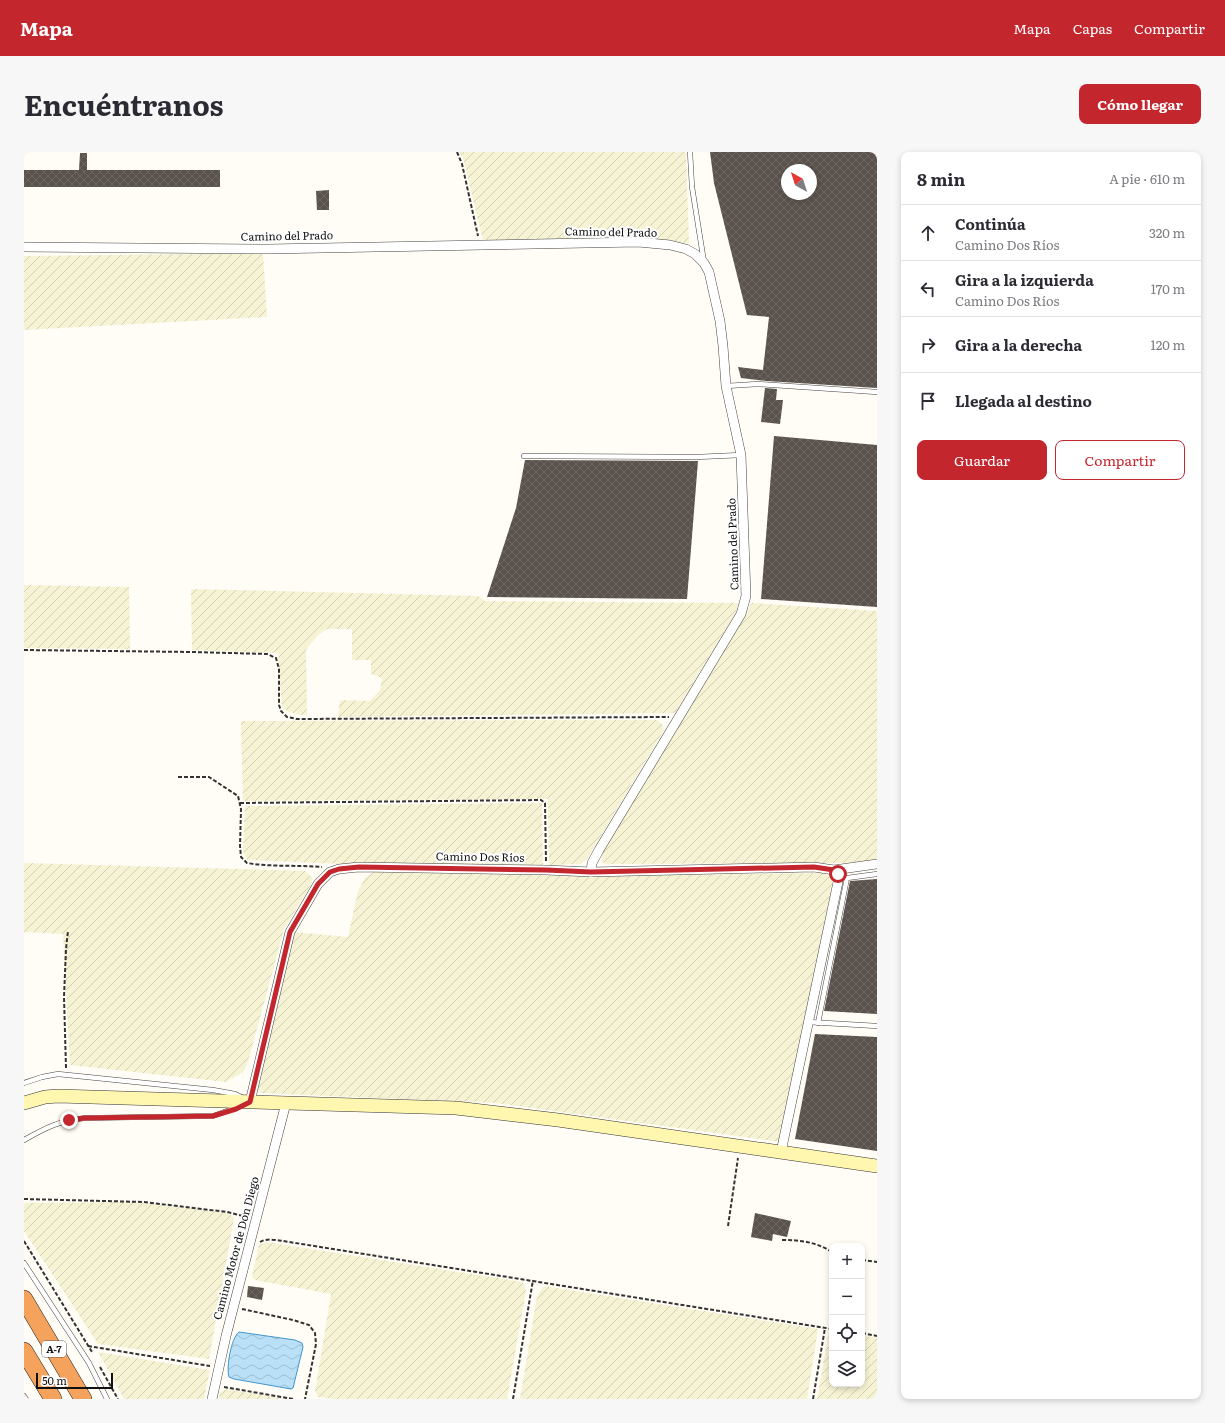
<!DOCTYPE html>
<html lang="es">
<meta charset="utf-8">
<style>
:root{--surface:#fff;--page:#f7f7f7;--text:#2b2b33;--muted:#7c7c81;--line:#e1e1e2;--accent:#c4262e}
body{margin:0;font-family:Literata,serif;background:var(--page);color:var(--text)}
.controls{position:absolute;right:12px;bottom:12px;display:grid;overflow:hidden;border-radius:8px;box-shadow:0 2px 6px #0003}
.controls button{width:36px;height:36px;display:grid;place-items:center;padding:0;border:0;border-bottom:1px solid var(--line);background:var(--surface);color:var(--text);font:20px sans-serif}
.compass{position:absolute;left:757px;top:12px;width:36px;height:36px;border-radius:50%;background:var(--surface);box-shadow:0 2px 6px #0003;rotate:321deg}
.scale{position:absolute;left:12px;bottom:10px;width:77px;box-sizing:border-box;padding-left:4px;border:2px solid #111;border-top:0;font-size:11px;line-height:14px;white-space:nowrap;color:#111;-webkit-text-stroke:3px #fff;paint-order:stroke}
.stop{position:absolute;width:12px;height:12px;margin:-9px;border:3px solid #c4262e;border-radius:50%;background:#fff}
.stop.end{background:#c4262e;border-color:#fff;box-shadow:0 1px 4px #0008}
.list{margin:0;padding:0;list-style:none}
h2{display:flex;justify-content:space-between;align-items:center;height:52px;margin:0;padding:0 16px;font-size:17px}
h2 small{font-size:13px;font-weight:400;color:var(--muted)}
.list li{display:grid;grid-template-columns:26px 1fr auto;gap:12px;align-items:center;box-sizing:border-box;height:56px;padding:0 16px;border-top:1px solid var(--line)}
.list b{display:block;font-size:15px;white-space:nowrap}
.list p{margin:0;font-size:13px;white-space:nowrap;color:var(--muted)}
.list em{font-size:13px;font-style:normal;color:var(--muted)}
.actions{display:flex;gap:8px;padding:12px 16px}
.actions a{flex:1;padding:9px 0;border:1px solid var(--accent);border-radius:8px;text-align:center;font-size:14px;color:var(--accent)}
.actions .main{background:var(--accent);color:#fff}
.icon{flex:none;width:22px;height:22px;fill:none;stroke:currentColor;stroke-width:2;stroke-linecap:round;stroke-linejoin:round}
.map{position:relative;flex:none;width:853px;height:1247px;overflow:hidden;border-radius:8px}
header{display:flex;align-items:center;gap:24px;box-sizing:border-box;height:56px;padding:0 20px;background:var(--accent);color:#fff}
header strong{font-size:19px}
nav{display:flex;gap:22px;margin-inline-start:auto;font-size:14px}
.intro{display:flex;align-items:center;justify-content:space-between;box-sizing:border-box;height:96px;padding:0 24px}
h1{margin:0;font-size:28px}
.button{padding:10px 18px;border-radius:8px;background:var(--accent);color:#fff;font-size:14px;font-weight:700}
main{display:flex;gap:24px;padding:0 24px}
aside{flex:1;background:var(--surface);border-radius:8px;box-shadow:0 2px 6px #0003}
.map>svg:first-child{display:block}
.farmland{fill:url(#farmland-furrows)}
.water{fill:url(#water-waves);stroke:#3f96cf}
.building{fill:url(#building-cross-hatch);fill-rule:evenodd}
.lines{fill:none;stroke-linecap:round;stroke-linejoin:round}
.lane-casing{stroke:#444;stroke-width:5.5}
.street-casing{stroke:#444;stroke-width:10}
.secondary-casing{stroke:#333;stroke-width:14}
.highway-casing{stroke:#222;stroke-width:18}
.path{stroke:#333;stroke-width:2;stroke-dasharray:4 2;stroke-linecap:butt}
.lane{stroke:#fff;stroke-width:4.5}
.street{stroke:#fff;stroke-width:9}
.secondary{stroke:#fff6b0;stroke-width:13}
.highway{stroke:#f5a25d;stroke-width:17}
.route{stroke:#c4262e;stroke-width:5}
.labels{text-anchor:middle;stroke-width:4;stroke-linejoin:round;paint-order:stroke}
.shield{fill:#fff;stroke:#585858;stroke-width:1}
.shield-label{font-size:10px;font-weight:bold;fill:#111}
.street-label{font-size:11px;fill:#111;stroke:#fff}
</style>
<header>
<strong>Mapa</strong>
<nav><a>Mapa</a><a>Capas</a><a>Compartir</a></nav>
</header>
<div class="intro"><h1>Encuéntranos</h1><a class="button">Cómo llegar</a></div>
<main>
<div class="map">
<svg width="853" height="1247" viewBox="0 0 853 1247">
<defs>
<pattern id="farmland-furrows" width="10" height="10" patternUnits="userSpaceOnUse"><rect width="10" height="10" fill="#f6f3d4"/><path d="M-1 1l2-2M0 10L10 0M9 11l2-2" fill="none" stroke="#d2cfb5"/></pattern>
<pattern id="water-waves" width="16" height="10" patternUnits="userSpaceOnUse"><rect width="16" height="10" fill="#b9e0f7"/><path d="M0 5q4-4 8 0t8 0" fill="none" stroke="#9ebfd3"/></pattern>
<pattern id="building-cross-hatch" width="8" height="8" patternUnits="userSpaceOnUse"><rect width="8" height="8" fill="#5a524d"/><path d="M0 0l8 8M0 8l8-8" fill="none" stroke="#6d6662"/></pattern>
</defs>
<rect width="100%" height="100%" fill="#fffdf5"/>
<g class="farmland">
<path d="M435,0H662L665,91L620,87L459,89L439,6Z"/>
<path d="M239,101L243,165L0,178V104Z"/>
<path d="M0,433L105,435L106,497L0,496Z"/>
<path d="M167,437L454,444L461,449L714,451L712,460L651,561L314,565L316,548L346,549L356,538L358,526L347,522V508H328V477H303L294,483L282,498L283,564L264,560L258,555L254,501L168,498Z"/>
<path d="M728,451L853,459V709L814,711L592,712H582L577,709L579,700Z"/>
<path d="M633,568L638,572L640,578L563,707L557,712L525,713L524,647L219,649L217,569Z"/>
<path d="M518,651L519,713L318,712L223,708L219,699L221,654Z"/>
<path d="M0,711L281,719L289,726L286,735L260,777L224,910L219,920L202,930L46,913L39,782L0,780Z"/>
<path d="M349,720L564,724L800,721L808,727V734L756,990L471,951L237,941L234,938L264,797L270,780L324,785L334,739L341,726Z"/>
<path d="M110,1050L204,1061L210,1066L185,1207L74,1192L0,1079V1051Z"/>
<path d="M242,1090L499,1130L502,1139L483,1247H309L294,1245L291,1239L307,1142L231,1128L228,1124L235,1093Z"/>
<path d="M520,1134L794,1177L783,1247H496L513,1144Z"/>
<path d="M805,1178L808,1179V1232H838V1183L853,1186V1247H793Z"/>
<path d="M74,1200L186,1218L180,1247H100Z"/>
<path d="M202,1237L263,1247H195L196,1240Z"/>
</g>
<path class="water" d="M215,1180L271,1188L278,1191L279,1195L269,1236L267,1237L210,1227L205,1225C202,1216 207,1186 215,1180Z"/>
<g class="building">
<path d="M686,0H853V236L742,229L717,226L714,215L739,218L745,165L723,163L690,31ZM763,18H787V42H763Z"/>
<path d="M56,1H63V18H196V35H0V18H55Z"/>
<path d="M305,38V58H293L292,39Z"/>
<path d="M741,236L753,237L752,248H759L756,272L737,270Z"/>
<path d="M750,284L853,293V455L737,447Z"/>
<path d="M501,308L674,309L663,447L463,445L492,356Z"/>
<path d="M853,727V862L800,859L826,729Z"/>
<path d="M791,882L853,885V999L771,987Z"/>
<path d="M731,1061L767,1069L763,1085L749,1082L748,1089L727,1085Z"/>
<path d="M224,1134L240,1136L238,1148L223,1145Z"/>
</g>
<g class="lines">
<g class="lane-casing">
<g id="lane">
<path d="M666,0L668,35L680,110"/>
<path d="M702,234L734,232L853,240"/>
<path d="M500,304L673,305L717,303"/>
<path d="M784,870L853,874"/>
<path d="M794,871L823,726L853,722"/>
<path d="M0,931L18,925L34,922L189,938L211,942L217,945"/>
<path d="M0,988C23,975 35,969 61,966L189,964L217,954"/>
<path d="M0,1111L65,1211L83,1247"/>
<path d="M0,1244L2,1247"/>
</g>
</g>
<g class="street-casing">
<g id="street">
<path d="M0,95L245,97L614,90L646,93L662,97L671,102L680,111L685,120L696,169L699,194L702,234L717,303L722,444L717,462L575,698L568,711L567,720"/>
<path d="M226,950L266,780L294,732L306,720L315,717L335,715L522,718L567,720L790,715L810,718L853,712"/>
<path d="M757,1000L814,730V722L810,718"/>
<path d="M188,1247L202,1184L262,951"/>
</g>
</g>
<g class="secondary-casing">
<path id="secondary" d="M0,951L21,945L34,944L432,956L534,968L853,1014"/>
</g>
<g class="highway-casing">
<g id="highway">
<path d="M0,1147L59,1247"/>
<path d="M0,1199L29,1247"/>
</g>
</g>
<g class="path">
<path d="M433,0L438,12L454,84"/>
<path d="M0,498L168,500L243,502L252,506L255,517V553L257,559L263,565L273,567L645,565"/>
<path d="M154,625H185L214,644L217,657L216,694L217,705L223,711C248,715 273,713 298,715"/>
<path d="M216,651L517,648L521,651L522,709"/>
<path d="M42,916L40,845L42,797L44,779"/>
<path d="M0,1047L120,1050L203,1060L223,1065"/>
<path d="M704,1074L714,1006"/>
<path d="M758,1088C777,1088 792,1090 808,1100"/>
<path d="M0,1089L68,1200"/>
<path d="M236,1090C242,1086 252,1088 259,1089L808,1177"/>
<path d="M838,1108L853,1110"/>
<path d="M218,1157L269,1168L285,1173L291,1181L292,1192L281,1247"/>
<path d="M838,1181L853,1184"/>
<path d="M64,1194L186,1214"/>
<path d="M76,1215L94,1247"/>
<path d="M200,1235L269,1247"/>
<path d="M489,1247L509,1128"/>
<path d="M789,1247L801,1176"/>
</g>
<use href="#lane" class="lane"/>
<use href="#street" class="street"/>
<use href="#secondary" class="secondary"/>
<use href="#highway" class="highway"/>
</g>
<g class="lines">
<path class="route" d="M45,968L61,966L189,964L212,957L226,950L266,780L294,732L306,720L315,717L335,715L522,718L567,720L790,715L810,718L814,722"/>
</g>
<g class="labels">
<rect class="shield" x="18" y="1189" width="24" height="16" rx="3"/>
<g class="shield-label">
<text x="30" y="1201">A-7</text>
</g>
<g class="street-label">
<text transform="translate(587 80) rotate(1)" y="4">Camino del Prado</text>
<text transform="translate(263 84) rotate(-1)" y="4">Camino del Prado</text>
<text transform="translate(709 392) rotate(-92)" y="4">Camino del Prado</text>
<text transform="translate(456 705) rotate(1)" y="4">Camino Dos Ríos</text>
<text transform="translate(212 1096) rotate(-75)" y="4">Camino Motor de Don Diego</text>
</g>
</g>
</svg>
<div class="controls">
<button>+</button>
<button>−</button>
<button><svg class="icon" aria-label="locate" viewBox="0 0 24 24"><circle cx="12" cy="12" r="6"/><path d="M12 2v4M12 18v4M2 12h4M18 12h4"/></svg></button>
<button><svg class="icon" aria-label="layers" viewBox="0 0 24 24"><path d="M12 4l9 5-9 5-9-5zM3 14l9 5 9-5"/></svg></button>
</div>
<svg class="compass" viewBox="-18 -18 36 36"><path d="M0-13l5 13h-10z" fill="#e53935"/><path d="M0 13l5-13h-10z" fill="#7c7c81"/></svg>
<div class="scale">50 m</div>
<div class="stop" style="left:814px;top:722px"></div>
<div class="stop end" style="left:45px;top:968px"></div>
</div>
<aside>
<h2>8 min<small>A pie · 610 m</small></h2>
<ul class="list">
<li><svg class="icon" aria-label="ahead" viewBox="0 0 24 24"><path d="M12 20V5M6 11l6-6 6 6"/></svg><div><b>Continúa</b><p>Camino Dos Ríos</p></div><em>320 m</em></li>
<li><svg class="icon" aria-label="left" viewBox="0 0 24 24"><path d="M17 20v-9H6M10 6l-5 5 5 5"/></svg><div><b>Gira a la izquierda</b><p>Camino Dos Ríos</p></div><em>170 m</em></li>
<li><svg class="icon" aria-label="right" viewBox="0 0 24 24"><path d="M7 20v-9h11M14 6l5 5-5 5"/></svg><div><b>Gira a la derecha</b></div><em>120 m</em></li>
<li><svg class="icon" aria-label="arrive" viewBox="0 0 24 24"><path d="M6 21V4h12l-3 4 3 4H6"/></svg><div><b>Llegada al destino</b></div></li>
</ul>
<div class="actions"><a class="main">Guardar</a><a>Compartir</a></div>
</aside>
</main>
